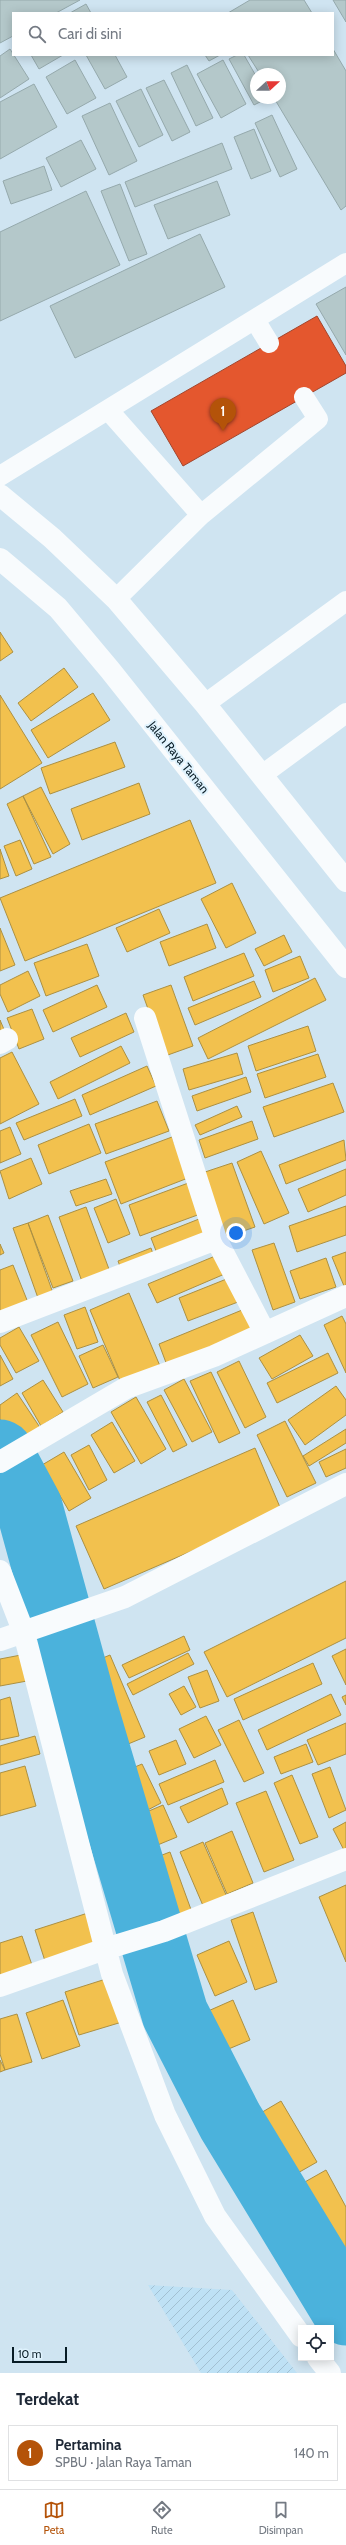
<!DOCTYPE html>
<html lang="id">
<head>
<meta charset="utf-8">
<style>
  body { margin:0; font-family:Cabin,sans-serif; background:#f6f6f7; color:#1f2937 }
  .controls { position:absolute; right:12px; bottom:12px; display:grid; overflow:hidden; border-radius:0px; box-shadow:0 2px 10px #0003 }
  .controls button { width:36px; height:36px; display:grid; place-items:center; padding:0; border:0; border-bottom:1px solid #e0e1e3; background:#fff; color:#1f2937; font:20px sans-serif }
  .compass { position:absolute; left:250px; top:68px; width:36px; height:36px; border-radius:50%; background:#fff; box-shadow:0 2px 10px #0003; rotate:69deg }
  .scale { position:absolute; left:12px; bottom:10px; width:55px; box-sizing:border-box; padding-left:4px; border:2px solid #081c26; border-top:0; font-size:11px; line-height:14px; white-space:nowrap; color:#081c26; -webkit-text-stroke:3px #dff2fd; paint-order:stroke }
  .you { position:absolute; left:236px; top:1233px; width:14px; height:14px; margin:-10px; border:3px solid #fff; border-radius:50%; background:#1a73e8; box-shadow:0 0 0 6px #1a73e833 }
  .badge { display:grid; place-items:center; width:26px; height:26px; border-radius:50%; background:#b45309; color:#fff; font-size:13px; font-weight:700 }
  .pin { position:absolute; translate:-50% -33px; filter:drop-shadow(0 1px 2px #0008) }
  .pin::after { content:''; position:absolute; top:21px; width:14px; height:12px; background:inherit; clip-path:polygon(0 0,100% 0,50% 100%) }
  .list { margin:0; padding:0; list-style:none }
  h2 { display:flex; justify-content:space-between; align-items:center; height:52px; margin:0; padding:0 16px; font-size:17px }
  h2 small { font-size:13px; font-weight:400; color:#747a83 }
  .list li { display:grid; grid-template-columns:26px 1fr auto; gap:12px; align-items:center; box-sizing:border-box; height:56px; margin:0 8px 8px; padding:0 8px; border:1px solid #e0e1e3; border-radius:0px }
  .list b { display:block; font-size:15px; white-space:nowrap }
  .list p { margin:0; font-size:13px; white-space:nowrap; color:#747a83 }
  .list em { font-size:13px; font-style:normal; color:#747a83 }
  .icon { flex:none; width:22px; height:22px; fill:none; stroke:currentColor; stroke-width:2; stroke-linecap:round; stroke-linejoin:round }
  .map { position:relative; flex:none; width:346px; height:2373px; overflow:hidden }
  .search { position:absolute; background:#fff; box-shadow:0 2px 10px #0003; left:12px; right:12px; top:12px; height:44px; display:flex; align-items:center; gap:10px; box-sizing:border-box; padding:0 14px; border-radius:0px; color:#747a83; font-size:15px }
  .sheet { height:116px; background:#fff }
  nav { display:flex; justify-content:space-around; align-items:center; box-sizing:border-box; height:56px; border-top:1px solid #e0e1e3; background:#fff; font-size:11px; color:#747a83 }
  nav a { display:grid; justify-items:center; gap:2px }
  nav .on { color:#b45309 }
  .map>svg:first-child { display:block }
  .industrial { fill:url(#industrial-furrows) }
  .homes { fill:#f2c14e; stroke:#ac9042 }
  .shops { fill:#e4572e; stroke:#a2452c }
  .lines { fill:none; stroke-linecap:round; stroke-linejoin:round }
  .river { stroke:#4bb2dc; stroke-width:67 }
  .building { fill:#b4c8ca; stroke:#95a9ac }
  .lane { stroke:#f8fbfd; stroke-width:20 }
  .street { stroke:#f8fbfd; stroke-width:22 }
  .highway { stroke:#f8fbfd; stroke-width:22 }
  .labels { text-anchor:middle; dominant-baseline:central; stroke-width:4; stroke-linejoin:round; paint-order:stroke }
  .street-label { font-size:12px; fill:#081c26; stroke:#dff2fd }
</style>
</head>
<body>
<div class="map">
<svg width="346" height="2373" viewBox="0 0 346 2373">
  <defs>
    <pattern id="industrial-furrows" width="10" height="10" patternUnits="userSpaceOnUse"><rect width="10" height="10" fill="#bee1f5"/><path d="M-1 1l2-2M0 10L10 0M9 11l2-2" fill="none" stroke="#a2c0d2"/></pattern>
  </defs>
  <rect width="100%" height="100%" fill="#cfe4f1"/>
  <path class="industrial" d="M148,2285l84,5 65,83h-96z"/>
  <path class="homes" d="M0,632l13,20 -13,9z
    M64,668l14,19 -47,34 -13,-18z
    M93,693l17,27 -62,38 -17,-28z
    M0,695l42,68 -42,26z
    M115,742l10,25 -75,27 -9,-26z
    M139,783l11,31 -68,26 -11,-31z
    M41,787l29,57 -17,10 -30,-58z
    M23,796l28,61 -17,7 -27,-60z
    M190,820l26,63 -191,78 -25,-63z
    M20,840l12,29 -16,7 -12,-30z
    M0,849l9,27 -9,3z
    M232,883l24,50 -30,15 -25,-49z
    M159,909l11,24 -43,19 -11,-24z
    M207,924l9,24 -47,18 -9,-24z
    M0,928l15,37 -15,6z
    M284,935l8,17 -28,14 -9,-17z
    M87,944l12,32 -53,20 -12,-33z
    M244,953l10,23 -61,25 -9,-24z
    M300,956l9,22 -36,14 -8,-22z
    M28,971l12,25 -32,16 -8,-18v-9z
    M315,978l11,22 -118,59 -10,-21z
    M254,981l7,16 -66,28 -7,-17z
    M97,985l10,22 -54,25 -10,-22z
    M171,985l22,61 -28,10 -22,-61z
    M32,1009l12,30 -25,10 -12,-31z
    M126,1013l8,19 -54,25 -9,-19z
    M0,1020l6,14 -6,2z
    M308,1026l8,25 -60,20 -8,-25z
    M121,1046l9,17 -72,36 -8,-17z
    M12,1052l27,52 -39,20v-66z
    M237,1053l6,21 -54,16 -6,-21z
    M318,1054l8,23 -61,21 -8,-24z
    M147,1066l9,20 -66,29 -8,-20z
    M246,1077l5,15 -54,19 -5,-15z
    M333,1083l11,29 -70,25 -11,-30z
    M75,1099l7,17 -58,24 -8,-17z
    M157,1101l12,30 -63,23 -11,-30z
    M237,1106l5,11 -42,18 -5,-10z
    M252,1121l6,18 -53,19 -6,-18z
    M89,1124l12,29 -52,21 -11,-29z
    M10,1127l11,27 -21,9v-32z
    M172,1137l16,41 -67,26 -16,-42z
    M344,1140l2,20 -60,24 -7,-19z
    M261,1151l28,62 -25,11 -27,-62z
    M31,1158l11,26 -33,15 -9,-28z
    M232,1163l23,64 -29,10 -24,-64z
    M346,1169v26l-38,17 -10,-23z
    M106,1179l6,15 -36,12 -6,-15z
    M191,1182l12,31 -63,23 -11,-31z
    M116,1199l14,35 -22,9 -14,-35z
    M346,1206v29l-49,17 -8,-26z
    M86,1207l27,73 -28,10 -26,-73z
    M48,1215l25,66 -20,7 -25,-65z
    M199,1219l7,18 -48,19 -7,-18z
    M28,1223l25,70 -15,5 -25,-70z
    M274,1243l21,59 -22,8 -21,-60z
    M0,1244l4,9 -4,2z
    M151,1248l4,12 -33,12 -4,-11z
    M346,1252v33l-2,1 -12,-29z
    M220,1254l7,19 -70,30 -9,-19z
    M326,1258l10,29 -36,12 -10,-28z
    M13,1265l16,40 -29,11v-46z
    M229,1278l9,24 -50,19 -9,-23z
    M129,1293l31,73 -39,17 -31,-73z
    M85,1307l13,35 -21,7 -13,-34z
    M247,1308l10,24 -89,36 -9,-24z
    M342,1316l4,8v49l-22,-48z
    M58,1322l30,62 -26,13 -31,-62z
    M19,1327l20,34 -23,12 -16,-28v-7z
    M300,1335l13,21 -41,23 -13,-21z
    M103,1345l15,32 -25,11 -14,-32z
    M328,1353l10,20 -61,30 -10,-20z
    M0,1355l13,24 -13,7z
    M239,1361l27,56 -21,11 -28,-56z
    M211,1372l29,61 -21,10 -29,-62z
    M184,1379l28,53 -20,10 -28,-52z
    M43,1380l20,32 -22,14 -19,-33z
    M336,1386l10,14v15l-41,30 -17,-25z
    M17,1393l26,39 -24,16 -19,-29v-14z
    M161,1395l26,50 -14,7 -26,-50z
    M136,1397l30,52 -25,15 -30,-52z
    M285,1421l31,62 -29,14 -30,-62z
    M112,1422l23,39 -21,12 -23,-38z
    M346,1429v14l-37,23 -6,-10z
    M89,1445l18,35 -18,10 -18,-35z
    M255,1448l27,64 -178,77 -28,-63z
    M346,1449v19l-20,9 -7,-15z
    M64,1452l27,46 -22,13 -27,-46z
    M346,1581v57l-119,59 -23,-45z
    M184,1636l6,14 -61,28 -7,-13z
    M346,1649v36l-14,-29z
    M188,1653l6,11 -61,31 -6,-11z
    M21,1655l6,26 -27,5v-27z
    M110,1655l35,82 -29,12 -35,-82z
    M313,1663l9,21 -79,36 -9,-21z
    M207,1670l12,31 -19,7 -12,-31z
    M184,1686l12,21 -15,8 -12,-21z
    M331,1694l10,21 -74,35 -9,-20z
    M346,1695v10l-4,-8z
    M10,1697l9,39 -19,4v-40z
    M206,1716l15,29 -27,13 -15,-29z
    M239,1720l25,53 -20,9 -26,-52z
    M346,1723v31l-28,11 -11,-25z
    M35,1736l5,18 -40,11v-19z
    M176,1740l10,24 -27,11 -10,-24z
    M306,1744l7,18 -32,12 -7,-17z
    M215,1760l9,22 -56,23 -9,-21z
    M142,1764l19,39 -19,10 -19,-41z
    M25,1766l11,40 -36,10v-43z
    M330,1767l16,43 -17,8 -17,-44z
    M292,1775l26,62 -18,7 -26,-61z
    M222,1788l6,16 -40,19 -8,-16z
    M266,1791l28,69 -30,12 -28,-69z
    M163,1805l14,32 -34,14 -13,-32z
    M346,1822v32l-13,-25z
    M232,1831l21,52 -26,11 -22,-51z
    M203,1842l24,55 -23,11 -24,-56z
    M170,1852l23,63 -20,8 -24,-63z
    M346,1885v77l-27,-65z
    M91,1912l10,31 -56,18 -10,-31z
    M253,1912l24,70 -22,8 -24,-70z
    M22,1936l11,32 -33,11v-36z
    M229,1941l18,41 -32,14 -18,-41z
    M109,1978l13,44 -43,13 -14,-43z
    M63,2000l17,46 -38,13 -16,-46z
    M233,2000l17,40 -43,18 -17,-39z
    M17,2014l15,48 -27,8 -5,-16v-35z
    M0,2060l5,10 -5,2z
    M281,2101l36,61 -21,12 -37,-60z
    M326,2170l20,37v59l-5,3 -45,-82z"/>
  <path class="shops" d="M317,316l29,50v7l-163,93 -32,-55z"/>
  <g class="lines">
    <path class="river" d="M0,1453l29,54 55,201 91,306 55,107 116,191"/>
  </g>
  <path class="building" d="M0,0h80l-24,13h-43v23l-13,7z
    M250,0h54l8,13h-84z
    M333,0h13v22z
    M86,4l5,9h-21z
    M10,49l19,30 -29,19v-42z
    M333,49l13,22v135l-5,4 -67,-112h6v-24h-20l-12,-19h85z
    M31,55h32l-24,14z
    M86,55h29l12,22 -22,12z
    M205,55h15l-11,6z
    M237,55h7l12,21v22h12l-14,7 -25,-46z
    M75,60l21,38 -29,16 -21,-37z
    M223,60l23,44 -25,14 -24,-44z
    M187,65l26,53 -17,8 -25,-53z
    M164,80l26,52 -18,9 -26,-53z
    M34,84l23,43 -57,32v-57z
    M141,89l22,46 -24,12 -23,-46z
    M110,103l27,58 -28,14 -27,-59z
    M272,115l25,54 -17,8 -25,-54z
    M254,129l17,42 -20,8 -17,-42z
    M81,140l15,29 -35,18 -15,-29z
    M222,143l10,26 -97,38 -10,-25z
    M44,166l8,24 -41,14 -8,-23z
    M217,181l13,34 -62,24 -14,-34z
    M120,184l27,70 -18,7 -28,-70z
    M86,191l34,74 -120,56v-89z
    M200,234l25,53 -150,71 -25,-52z
    M346,287v68l-30,-51z"/>
  <g class="lines">
    <path class="lane" d="M255,320l14,23
      M109,411l92,104
      M0,476l346,-213
      M116,599l85,-84 117,-96 -14,-22
      M205,704l141,-103
      M262,775l84,-62"/>
    <path class="street" d="M145,1018l71,221 49,94
      M0,1043l7,-4
      M0,1322l216,-83
      M0,1462l126,-74 88,-32 132,-60
      M0,1571l24,62 88,341 53,141 50,101 86,120
      M0,1640l125,-43 221,-113
      M0,1986l105,-37 59,-18 182,-72
      M318,2358l12,15"/>
    <path class="highway" d="M0,495l52,43 64,61 89,105 141,177
      M0,559l58,49 52,62 236,297"/>
  </g>
  <g class="labels">
    <g class="street-label">
      <text transform="translate(179 757) rotate(51)">Jalan Raya Taman</text>
    </g>
  </g>
</svg>
<div class="controls">
<button><svg class="icon" aria-label="locate" viewBox="0 0 24 24"><circle cx="12" cy="12" r="6"/><path d="M12 2v4M12 18v4M2 12h4M18 12h4"/></svg></button>
</div>
<svg class="compass" viewBox="-18 -18 36 36"><path d="M0-13l5 13h-10z" fill="#e53935"/><path d="M0 13l5-13h-10z" fill="#747a83"/></svg>
<div class="scale">10 m</div>
<div class="you"></div>
<div class="pin badge" style="left:223px;top:431px">1</div>
<div class="search"><svg class="icon" aria-label="search" viewBox="0 0 24 24"><circle cx="10" cy="10" r="6"/><path d="M15 15l6 6"/></svg>Cari di sini</div>
</div>
<section class="sheet">
<h2>Terdekat<small></small></h2>
<ul class="list">
<li><span class="badge">1</span><div><b>Pertamina</b><p>SPBU · Jalan Raya Taman</p></div><em>140 m</em></li>
</ul>
</section>
<nav>
<a class="on"><svg class="icon" aria-label="map" viewBox="0 0 24 24"><path d="M3 6l6-2 6 2 6-2v14l-6 2-6-2-6 2zM9 4v14M15 6v14"/></svg>Peta</a>
<a><svg class="icon" aria-label="directions" viewBox="0 0 24 24"><path d="M12 3l9 9-9 9-9-9zM9 14v-3h6M13 9l2 2-2 2"/></svg>Rute</a>
<a><svg class="icon" aria-label="saved" viewBox="0 0 24 24"><path d="M7 4h10v16l-5-4-5 4z"/></svg>Disimpan</a>
</nav>
</body>
</html>
